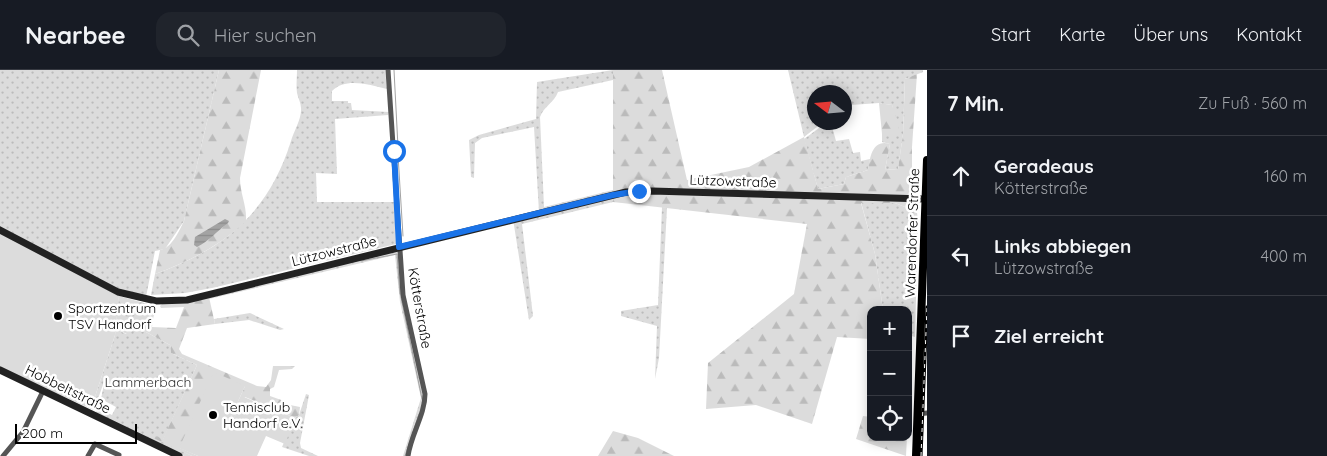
<!DOCTYPE html>
<html lang="de">
<head>
<meta charset="utf-8">
<style>
  body { margin:0; font-family:Quicksand,sans-serif; background:#20242c; color:#f1f3f6 }
  .controls { position:absolute; right:15px; bottom:15px; display:grid; overflow:hidden; border-radius:10px; box-shadow:0 2px 12px #0003 }
  .controls button { width:45px; height:45px; display:grid; place-items:center; padding:0; border:0; border-bottom:1px solid #363941; background:#171b24; color:#f1f3f6; font:25px sans-serif }
  .compass { position:absolute; left:807px; top:15px; width:45px; height:45px; border-radius:50%; background:#171b24; box-shadow:0 2px 12px #0003; rotate:286deg }
  .scale { position:absolute; left:15px; bottom:12px; width:122px; box-sizing:border-box; padding-left:5px; border:2px solid #000; border-top:0; font-size:14px; line-height:18px; white-space:nowrap; color:#000; -webkit-text-stroke:4px #fff; paint-order:stroke }
  .stop { position:absolute; width:15px; height:15px; margin:-11px; border:4px solid #1a73e8; border-radius:50%; background:#fff }
  .stop.end { background:#1a73e8; border-color:#fff; box-shadow:0 1px 5px #0008 }
  .list { margin:0; padding:0; list-style:none }
  h2 { display:flex; justify-content:space-between; align-items:center; height:65px; margin:0; padding:0 20px; font-size:21px }
  h2 small { font-size:16px; font-weight:400; color:#9ea1a6 }
  .list li { display:grid; grid-template-columns:32px 1fr auto; gap:15px; align-items:center; box-sizing:border-box; height:80px; padding:0 20px; border-top:1px solid #363941 }
  .list b { display:block; font-size:19px; white-space:nowrap }
  .list p { margin:0; font-size:16px; white-space:nowrap; color:#9ea1a6 }
  .list em { font-size:16px; font-style:normal; color:#9ea1a6 }
  .icon { flex:none; width:28px; height:28px; fill:none; stroke:currentColor; stroke-width:2; stroke-linecap:round; stroke-linejoin:round }
  .map { position:relative; flex:none; width:927px; height:386px; overflow:hidden }
  header { display:flex; align-items:center; gap:30px; box-sizing:border-box; height:70px; padding:0 25px; background:#171b24; border-bottom:1px solid #363941 }
  header strong { font-size:24px }
  nav { display:flex; gap:28px; margin-inline-start:auto; font-size:18px }
  .search { width:350px; height:45px; background:#20242c; display:flex; align-items:center; gap:12px; box-sizing:border-box; padding:0 18px; border-radius:15px; color:#9ea1a6; font-size:19px }
  main { display:flex }
  aside { flex:1; background:#171b24 }
  .map>svg:first-child { display:block }
  .grass { fill:url(#grass-dots) }
  .forest { fill:url(#forest-firs) }
  .pitch { fill:#dcdcdc }
  .water { fill:url(#water-rules) }
  .lines { fill:none; stroke-linecap:round; stroke-linejoin:round }
  .stream { stroke:#a3a3a3; stroke-width:1 }
  .street { stroke:#555; stroke-width:5 }
  .secondary { stroke:#222; stroke-width:7 }
  .primary { stroke:#000; stroke-width:8 }
  .rail-casing { stroke:#000; stroke-width:3 }
  .rail { stroke:#fff; stroke-width:1; stroke-dasharray:4; stroke-linecap:butt }
  .route { stroke:#1a73e8; stroke-width:6 }
  .poi-dot { fill:#000; stroke:#fff; stroke-width:2 }
  .labels { text-anchor:middle; dominant-baseline:central; stroke-width:5; stroke-linejoin:round; paint-order:stroke }
  .street-label { font-size:14px; fill:#000; stroke:#fff }
  .poi-label { font-size:14px; fill:#000; stroke:#fff; text-anchor:start }
  .park-label { font-size:14px; fill:#333; stroke:#fff }
</style>
</head>
<body>
<header>
<strong>Nearbee</strong>
<div class="search"><svg class="icon" aria-label="search" viewBox="0 0 24 24"><circle cx="10" cy="10" r="6"/><path d="M15 15l6 6"/></svg>Hier suchen</div>
<nav><a>Start</a><a>Karte</a><a>Über uns</a><a>Kontakt</a></nav>
</header>
<main>
<div class="map">
<svg width="927" height="386" viewBox="0 0 927 386">
  <defs>
    <pattern id="grass-dots" width="8" height="8" patternUnits="userSpaceOnUse" patternTransform="scale(1.25)"><rect width="8" height="8" fill="#dcdcdc"/><path d="M2 2h.1M6 6h.1" fill="none" stroke="#bbb" stroke-width="1.8" stroke-linecap="round"/></pattern>
    <pattern id="forest-firs" width="22" height="20" patternUnits="userSpaceOnUse" patternTransform="scale(1.25)"><rect width="22" height="20" fill="#dcdcdc"/><path d="M5 1l3.5 6h-7zM16 11l3.5 6h-7z" fill="#bbb"/></pattern>
    <pattern id="water-rules" width="6" height="5" patternUnits="userSpaceOnUse" patternTransform="scale(1.25)"><rect width="6" height="5" fill="#a3a3a3"/><path d="M0 2.5h6" fill="none" stroke="#8b8b8b"/></pattern>
  </defs>
  <rect width="100%" height="100%" fill="#fff"/>
  <path class="grass" d="M0,0h219l-35,151 -19,28 -10,2 -9,46 -27,-7 -119,-62z
    M297,0h88l2,19c-18,-4 -41,-12 -55,2v10h16v2h3l1,7 37,2 -1,3 -53,4 2,55 -21,-1 1,29h77l2,42 -184,44 -27,5 -34,2 4,-21c69,-25 113,-60 136,-133 3,-10 11,-23 10,-33 0,-5 -3,-10 -4,-15 -1,-7 0,-16 0,-23z
    M613,0v10l-55,12c-4,11 -14,14 -18,25l4,90 69,-17v12l-91,22 11,92 -4,4 -16,-101 26,-7 -5,-85 -52,11 -7,5 -1,35 -3,-1 -2,-37 10,-5 57,-16 1,-37z
    M788,0h135v2l-18,7 -2,55 -5,35 -13,1 5,-26 -8,-2v-8h16l-6,-29 -13,-2 -28,2 -2,-3 -4,3 -1,-13h-30v30l8,1 -18,14z
    M826,53h5l5,18 13,-2 4,14 7,-1 1,9 9,-2 -2,11 -22,7 -2,7 -26,5 -14,-50z
    M861,132l34,1 15,6 2,-6 4,1 2,17 -3,116 -7,-2v-25h-25l-8,-56z
    M662,137l5,1 -8,150 -4,21 2,-53 -36,-10v-5l37,-6z
    M397,181l3,3 3,41 22,111 -19,50h-3l18,-58 -21,-96 -5,-47 -186,44v-2z
    M250,243l34,16 -4,1 -31,-10 -34,4 -1,-5z
    M116,254l2,6 8,4 5,-4 15,2 24,13 1,8 26,12 -34,75 -14,-6 43,22h-8l-89,-42 3,-6 14,7 4,-8 -15,-8 4,-20 -11,31 -3,-1 24,-74z
    M306,324l3,1 -9,48 1,5 17,8h-9l-27,-9 13,-29 4,-3z"/>
  <path class="forest" d="M219,0h42l-21,108c0,16 7,27 6,43 -28,26 -56,40 -91,53l5,-24c12,-2 19,-19 24,-29z
    M613,0h49l25,110 62,-13 55,-30 14,52 26,-5 2,-7 22,-7c2,-14 5,-31 22,-26l-5,26 13,-1 5,-35 2,-55 12,-5 -5,73v56l-2,6 -15,-6h-34l14,51 8,56h-12v29l-34,-2 -25,87 -56,-19 -50,4 2,-46 86,-69 13,-70 -194,-22z
    M879,33l13,2 7,20 -1,9h-16z
    M119,226l36,10 -3,21 24,1 8,-21 -23,1 -1,-2 3,-3 46,-6 6,27 -28,4 -8,21 3,5 75,32 9,1 5,-7 2,-14h22l-3,3 -13,1 -5,17 -4,2v7l14,5 1,3 15,3 -1,8 -4,3 -50,-21 -12,23 -3,-1 15,-33 -65,62 18,8h-6l-43,-20 -1,-3 15,6 34,-74 -26,-12 -1,-8 -24,-13 -15,-2 -4,4 -9,-4 -2,-6z
    M863,346l8,1v20h36l-1,19 -50,-17z
    M613,361l25,7 36,18h-76z"/>
  <path class="pitch" d="M0,163l119,63 -4,39 -24,74 -91,-42z
    M214,302l31,14 -15,33 3,1 11,-23 51,21 -10,26 -19,-8 -9,20h-59l-19,-8z"/>
  <path class="water" d="M225,149l4,2 -1,2c-11,8 -20,19 -31,24l-3,-2 1,-8z"/>
  <g class="lines">
    <path class="stream" d="M394,0l4,77
      M398,85l5,81
      M361,191l36,-7 3,40
      M401,227l21,102
      M405,386l14,-42"/>
    <path class="street" d="M388,0l15,225 22,99c0,21 -14,40 -17,62
      M917,344l10,-1
      M3,386l20,-24 20,-41
      M88,386l7,-12 24,11"/>
    <path class="secondary" d="M0,160l118,62 38,9 31,-1 439,-108 26,-1 273,8
      M0,300l179,86"/>
    <path class="primary" d="M916,386l11,-296"/>
    <defs>
      <path id="rail" d="M921,386l6,-149"/>
    </defs>
    <use href="#rail" class="rail-casing"/>
    <use href="#rail" class="rail"/>
  </g>
  <g class="lines">
    <path class="route" d="M394,81l5,96 214,-52 26,-4"/>
  </g>
  <g class="poi-dot">
    <circle cx="58" cy="246" r="5"/>
    <circle cx="213" cy="345" r="5"/>
  </g>
  <g class="labels">
    <g class="street-label">
      <text transform="translate(733 111) rotate(2)">Lützowstraße</text>
      <text transform="translate(912 163) rotate(-88)">Warendorfer Straße</text>
      <text transform="translate(334 181) rotate(-14)">Lützowstraße</text>
      <text transform="translate(420 238) rotate(80)">Kötterstraße</text>
      <text transform="translate(68 319) rotate(26)">Hobbeltstraße</text>
    </g>
    <g class="poi-label">
      <text x="68" y="238">Sportzentrum<tspan x="68" dy="16">TSV Handorf</tspan></text>
      <text x="223" y="337">Tennisclub<tspan x="223" dy="16">Handorf e.V.</tspan></text>
    </g>
    <g class="park-label">
      <text x="148" y="312">Lammerbach</text>
    </g>
  </g>
</svg>
<div class="controls">
<button>+</button>
<button>−</button>
<button><svg class="icon" aria-label="locate" viewBox="0 0 24 24"><circle cx="12" cy="12" r="6"/><path d="M12 2v4M12 18v4M2 12h4M18 12h4"/></svg></button>
</div>
<svg class="compass" viewBox="-18 -18 36 36"><path d="M0-13l5 13h-10z" fill="#e53935"/><path d="M0 13l5-13h-10z" fill="#9ea1a6"/></svg>
<div class="scale">200 m</div>
<div class="stop" style="left:394px;top:81px"></div>
<div class="stop end" style="left:639px;top:121px"></div>
</div>
<aside>
<h2>7 Min.<small>Zu Fuß · 560 m</small></h2>
<ul class="list">
<li><svg class="icon" aria-label="ahead" viewBox="0 0 24 24"><path d="M12 20V5M6 11l6-6 6 6"/></svg><div><b>Geradeaus</b><p>Kötterstraße</p></div><em>160 m</em></li>
<li><svg class="icon" aria-label="left" viewBox="0 0 24 24"><path d="M17 20v-9H6M10 6l-5 5 5 5"/></svg><div><b>Links abbiegen</b><p>Lützowstraße</p></div><em>400 m</em></li>
<li><svg class="icon" aria-label="arrive" viewBox="0 0 24 24"><path d="M6 21V4h12l-3 4 3 4H6"/></svg><div><b>Ziel erreicht</b></div></li>
</ul>
</aside>
</main>
</body>
</html>
